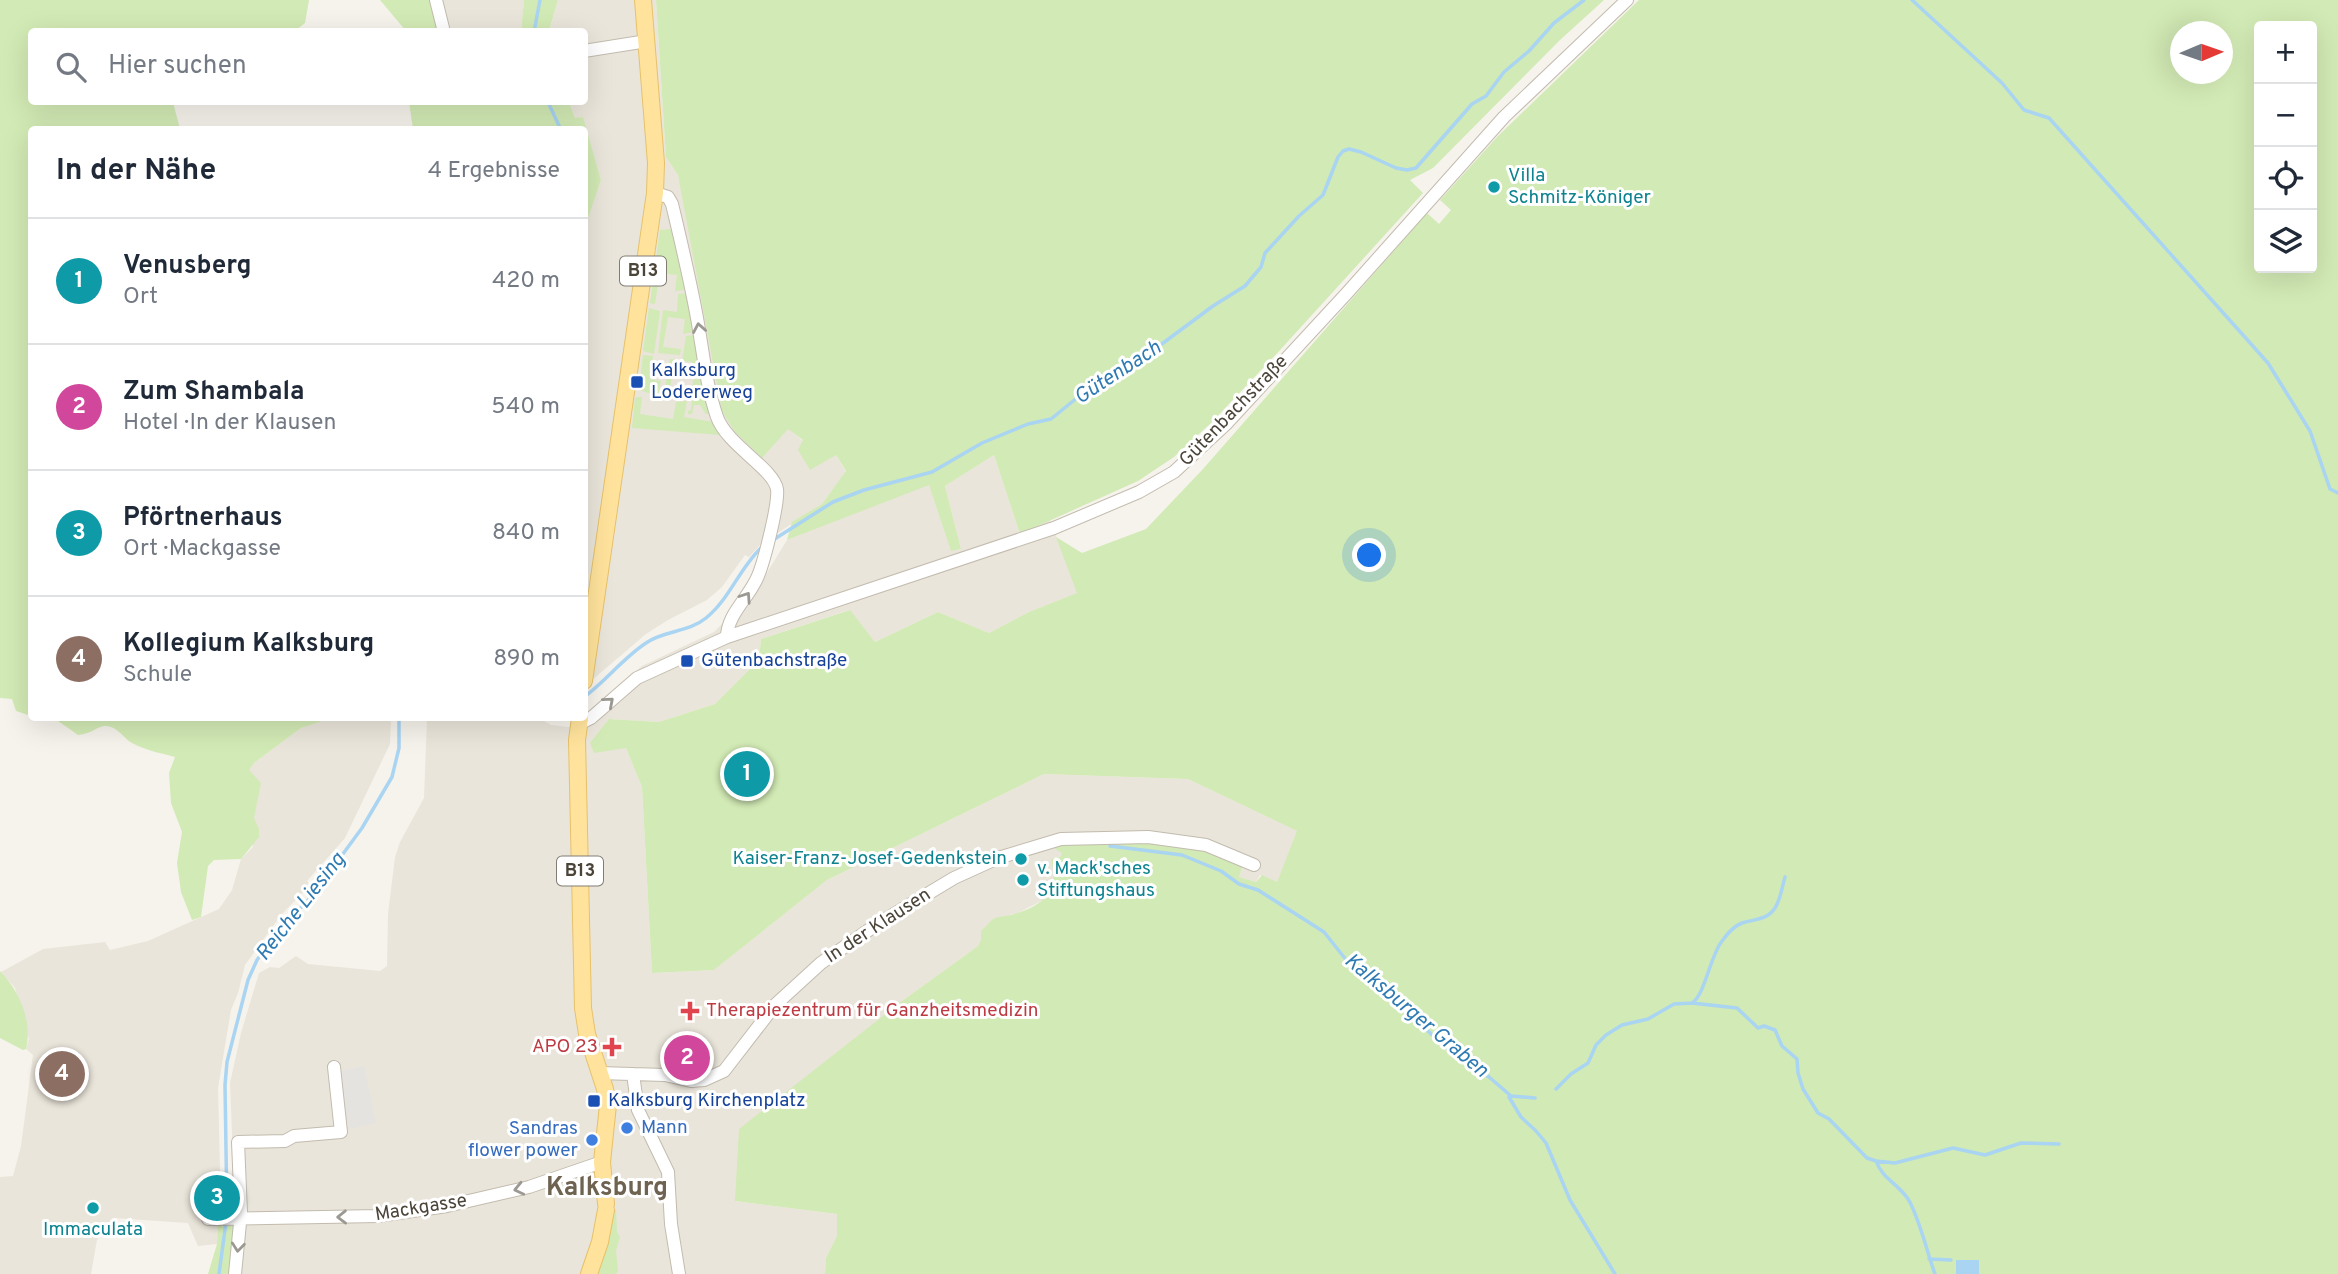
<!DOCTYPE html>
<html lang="de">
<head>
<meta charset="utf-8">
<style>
  body { margin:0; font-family:Overpass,sans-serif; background:#f2f2f3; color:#1f2937 }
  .controls { position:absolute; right:21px; top:21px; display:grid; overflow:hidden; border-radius:7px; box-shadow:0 7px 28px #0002 }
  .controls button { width:63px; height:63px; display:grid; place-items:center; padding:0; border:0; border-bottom:2px solid #e0e1e3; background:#fff; color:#1f2937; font:35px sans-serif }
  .compass { position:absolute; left:2170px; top:21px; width:63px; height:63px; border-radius:50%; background:#fff; box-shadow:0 7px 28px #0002; rotate:88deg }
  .you { position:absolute; left:1370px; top:556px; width:24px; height:24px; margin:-18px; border:5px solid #fff; border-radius:50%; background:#1a73e8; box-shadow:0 0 0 10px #1a73e833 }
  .badge { display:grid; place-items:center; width:46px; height:46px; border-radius:50%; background:#7c3aed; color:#fff; font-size:23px; font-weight:700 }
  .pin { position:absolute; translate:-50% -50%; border:4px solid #fff; box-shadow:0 2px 7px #0006 }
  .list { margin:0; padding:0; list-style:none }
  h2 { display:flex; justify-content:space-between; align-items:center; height:91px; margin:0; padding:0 28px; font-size:30px }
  h2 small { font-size:23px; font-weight:400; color:#747a83 }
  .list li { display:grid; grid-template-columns:46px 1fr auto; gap:21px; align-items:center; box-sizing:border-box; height:126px; padding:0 28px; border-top:2px solid #e0e1e3 }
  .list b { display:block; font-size:26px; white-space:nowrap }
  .list p { margin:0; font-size:23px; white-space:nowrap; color:#747a83 }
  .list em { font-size:23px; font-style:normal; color:#747a83 }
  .icon { flex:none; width:38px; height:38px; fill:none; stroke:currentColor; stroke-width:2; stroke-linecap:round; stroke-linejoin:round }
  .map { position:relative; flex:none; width:2338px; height:1274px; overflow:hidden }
  .search { position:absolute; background:#fff; box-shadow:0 7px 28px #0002; left:28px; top:28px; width:560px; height:77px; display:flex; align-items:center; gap:18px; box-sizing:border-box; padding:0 24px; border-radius:7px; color:#747a83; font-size:26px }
  .panel { position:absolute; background:#fff; box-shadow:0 7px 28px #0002; left:28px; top:126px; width:560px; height:595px; border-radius:7px }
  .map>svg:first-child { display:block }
  .residential { fill:#eae5da }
  .green { fill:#d2eab5; fill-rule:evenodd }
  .parking { fill:#e5e3e0 }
  .water { fill:#a9d4f2 }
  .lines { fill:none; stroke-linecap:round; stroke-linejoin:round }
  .stream { stroke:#a9d4f2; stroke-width:3.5 }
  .minor-casing { stroke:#c2bbae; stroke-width:14 }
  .major-casing { stroke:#e6c16a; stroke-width:18 }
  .minor { stroke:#fff; stroke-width:12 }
  .major { stroke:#ffe39c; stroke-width:16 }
  .oneway { stroke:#9c9892 }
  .culture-dot { fill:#0f9aa8; stroke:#fff; stroke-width:2.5 }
  .transit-dot { fill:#1a4fb4; stroke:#fff; stroke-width:2.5 }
  .health-dot { fill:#e0444e; stroke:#fff; stroke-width:2.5 }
  .shop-dot { fill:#3f7fe0; stroke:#fff; stroke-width:2.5 }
  .labels { text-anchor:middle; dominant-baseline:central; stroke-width:6; stroke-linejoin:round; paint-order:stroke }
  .shield { fill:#fff; stroke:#817c74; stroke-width:2 }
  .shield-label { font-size:18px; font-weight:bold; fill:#4b4439 }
  .culture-label { font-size:19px; fill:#0d838f; stroke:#fff; text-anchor:start }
  .transit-label { font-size:19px; fill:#164399; stroke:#fff; text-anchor:start }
  .street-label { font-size:19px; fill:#4b4439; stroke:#fff }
  .health-label { font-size:19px; fill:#be3a42; stroke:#fff; text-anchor:start }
  .shop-label { font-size:19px; fill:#366cbe; stroke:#fff; text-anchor:start }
  .water-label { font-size:21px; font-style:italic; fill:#2e7ab2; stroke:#fff }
  .district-label { font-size:26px; font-weight:bold; fill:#6e6250; stroke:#fff }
</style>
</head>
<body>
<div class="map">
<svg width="2338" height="1274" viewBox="0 0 2338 1274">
  <rect width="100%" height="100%" fill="#f6f3ec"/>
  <path class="residential" d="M431,0h93l-3,31h-84z
    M558,0h98l10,157 12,18 83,283 27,-30 15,13 33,14 10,17 -24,32 -61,40 -12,13 -4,-2 -23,32 -15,13 -39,20 -22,14 -61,52 -1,-459 17,-47 -19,-63 -7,2 -6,-17h15v-70h-35z
    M994,455l26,79 30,-14 28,73 -49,19 -40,21 -51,-21 -63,30 -26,-32 -88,29 -2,21 -44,44 -56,18 -50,-3 17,29 16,39 10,186 62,-3 113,-90 217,-106 144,5 110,52 -21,51 -17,-7 -4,7 -17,-5 4,-12 -181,-12 -2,4h-5l-3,32 -9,11 -25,13 -25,6 -15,27 -76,55 -167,200 102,13v23l-11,21 -1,16h-595l-11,-49 -2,19 -19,2 -10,-23 -75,-5 -16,22 -6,34h-91v-97l13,-1 8,-30 12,-91 -7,-6 3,-10 -14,-51 -14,-16 42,-23 62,-7 5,8 38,-9 71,-32 13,-19 9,-31 12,-12 -4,-20 -1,-57 6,-7 47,-35 19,-6 4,-4h67l-1,26 -45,94 -38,43 3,4 -29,30 -36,50 -7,28 -7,17 -13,78 3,123h14l-5,-128 11,-50 18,-60 11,-6 9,1 17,-12 12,8 72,7 7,-5 1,-52 7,-57 5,-15 24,-44 3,-80h112l12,7 18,2 73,-61 72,-34 43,-43 30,-49 142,-56 22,66 10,-1 -16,-63z"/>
  <path class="green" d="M0,0h309l-4,23 -10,8 -263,1v70h141l7,27 -148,1 -1,586 -15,-5 -4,-12 -12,-1z
    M380,0h51l6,31h-31z
    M524,0h34l-9,31h-28z
    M656,0h948l-44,40 -127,128 -23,12 13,13 -142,156 -70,74 -37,34 -36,24 -118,53 -26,-79 -49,31 16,63 -10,2 -22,-66 -142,55 5,-18 30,-18 24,-33 -10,-16 -26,15 -12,-20 5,-10 -15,-11 -26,29 -27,-26 -13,-21 -44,-236 -12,-18z
    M1639,0h699v1274h-1513l1,-16 11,-22v-22l-102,-13 4,-72 163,-128 76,-55 3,-6v-9c4,-3 8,-9 12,-12 5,-3 15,-3 21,-5 31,-9 45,-24 37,-55l9,-2 2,-4 -11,-7 59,-5 78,4 55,20 -4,12 17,5 6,-7 15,7 20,-51 -109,-52 -144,-5 -217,106 -113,90 -62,3 -10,-186 -16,-39 -32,5 -4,-10 19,-24 50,3 56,-18 44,-44 2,-21 89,-29 25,32 63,-30 51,21 40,-21 48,-19 -21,-56 26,16 64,-24 57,-60 224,-256 12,11 12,-14 -11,-10 58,-64zM2259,26h53v242h-53zM2180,32h42v42h-42z
    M409,102h160l6,16 8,-1 18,63 -16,47 -1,-97 -171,-1z
    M673,229l13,61 -11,1 2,-16 -17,-2 -5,31 -5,-1 10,-73z
    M687,293l7,39 -11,2 2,-15 -17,-2 -5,30 18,2 -1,6 -22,-2 5,-43 14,2 1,-18z
    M649,308l11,3 -6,43 -11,-3z
    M694,335l6,40 -10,1 2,-14 -10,-1 4,-25z
    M643,355l10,1 -3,23 11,2 -3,15 -19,-6z
    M670,359h4l-4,31 18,2 -1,6 -19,-1v-3l-4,-1z
    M701,377l8,37h-3l-6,-9h-6l-2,9h-4v-3l3,-1 2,-30z
    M638,397h4l-2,17 33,5 3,-17 11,-1 -3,16 30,5 6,13 -88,-7 3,-30z
    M38,718h286l-4,4 -19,6 -47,35 -5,7 12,13 -7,35 5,11v8l-18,22 -27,1 -6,6 -7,51 -9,3 -11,-28 -4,-29 5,-31 -11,-29 -2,-30 6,-16c-15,-4 -30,-7 -43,-14 -9,-5 -15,-18 -28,-17 -8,1 -12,8 -26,9l-20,-14z
    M0,971c19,19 33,51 26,78l-3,1 -23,-12z
    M616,1209l1,23 3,5 -4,14 2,20 -2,3h-20l15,-64z
    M218,1225l16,1 -4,48h-22l9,-30z"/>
  <path class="parking" d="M364,1066l12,57 -27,6 -10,-58z"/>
  <path class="water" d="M1956,1260h23v14h-23z"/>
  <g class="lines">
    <path class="stream" d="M1912,0l90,83 22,27 25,8 219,245 42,68 20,58 8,4
      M534,32l6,-32
      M548,102l13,28
      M773,540l60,-38 31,-12 68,-18 50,-29 46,-19 23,-5 32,-26 37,-18 93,-69 32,-20 16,-19 4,-14 34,-37 24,-21 15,-38 5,-6 6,-2 12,3 35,16 11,2 9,-2 56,-64 14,-8 18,-24 25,-21 25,-28 30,-23
      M584,697c22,-16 38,-38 62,-54 18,-13 42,-10 60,-25 24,-19 35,-53 57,-72
      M1110,846l72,9 39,16 18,13 19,6 66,42 27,34 26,18 65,60 47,33 22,19 24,2
      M1692,1003c13,-8 18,-47 30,-62 5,-7 12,-15 20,-18 13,-4 25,-3 33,-15 6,-10 7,-21 10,-31
      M1556,1089l15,-15 17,-11 8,-18 10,-10 16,-10 26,-6 26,-15 18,-1 45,5 21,20 6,-2 11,4 7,16 15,13 1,14 5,16 15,24 11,6 38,39 9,3 19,2 58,-15 32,7 36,-12 38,1
      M1509,1097l12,20 15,14 10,12 24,57 45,74
      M1876,1161c6,17 22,23 32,38 10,15 20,56 27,75
      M227,1214l-2,-129 2,-23 21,-82 9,-20 18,-25 37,-39 50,-68 30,-51 7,-29v-30
      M1929,1259l22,1
      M219,1274l7,-52"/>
    <defs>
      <path id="minor" d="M436,0l8,32
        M584,51l63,-10
        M655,193l13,4 4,7c9,38 18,75 25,114 6,33 9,67 20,99 10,28 56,51 60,72 2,14 -14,80 -22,93 -9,18 -28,34 -28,55
        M579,724l12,-6 46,-40 90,-41 327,-109 85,-36 35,-20 53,-49 120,-130 157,-176 123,-117
        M599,1073l66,2 26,6 13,-1 20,-9 51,-66 46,-42 55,-38 78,-47 44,-20 63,-19 87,-2 58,8 48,20
        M633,1074l5,36 30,62 3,52 8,50
        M208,1219l170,-3 69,-10 82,-19 73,-25
        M235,1274l6,-61 -3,-71 47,-1 9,-5 47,-4 -7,-65"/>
      <path id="major" d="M584,681l71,-488 1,-30 -13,-163
        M580,718l-3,22 6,268 4,26 18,55 3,16 -6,57 4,42
        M589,1274l11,-32 6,-32"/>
    </defs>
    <use href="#minor" class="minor-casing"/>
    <use href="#major" class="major-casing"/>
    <use href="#minor" class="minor"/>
    <use href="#major" class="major"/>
  </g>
  <defs><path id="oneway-chevron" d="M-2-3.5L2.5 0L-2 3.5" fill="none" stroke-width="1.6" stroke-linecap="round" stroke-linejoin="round" transform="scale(1.75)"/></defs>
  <g class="oneway">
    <use href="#oneway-chevron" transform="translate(699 328) rotate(-100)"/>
    <use href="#oneway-chevron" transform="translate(746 597) rotate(-56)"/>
    <use href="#oneway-chevron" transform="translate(609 702) rotate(-41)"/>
    <use href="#oneway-chevron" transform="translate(519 1189) rotate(167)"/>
    <use href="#oneway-chevron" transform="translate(342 1217) rotate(179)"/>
    <use href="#oneway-chevron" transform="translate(238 1247) rotate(96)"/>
  </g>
  <g class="culture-dot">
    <circle cx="1494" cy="187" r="7"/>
    <circle cx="1021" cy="859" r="7"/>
    <circle cx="1023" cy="880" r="7"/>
    <circle cx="93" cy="1208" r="7"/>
  </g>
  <g class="transit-dot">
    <rect x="630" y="375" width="14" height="14" rx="3.5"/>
    <rect x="680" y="654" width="14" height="14" rx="3.5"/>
    <rect x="587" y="1094" width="14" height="14" rx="3.5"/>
  </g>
  <g class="health-dot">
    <path d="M686.5 1000.5h7v7h7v7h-7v7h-7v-7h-7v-7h7z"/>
    <path d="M608.5 1036.5h7v7h7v7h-7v7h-7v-7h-7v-7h7z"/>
  </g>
  <g class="shop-dot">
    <circle cx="627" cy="1128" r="7"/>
    <circle cx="592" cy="1140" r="7"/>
  </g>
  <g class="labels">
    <g class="shield">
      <rect x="620" y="256.5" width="46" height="29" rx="5"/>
      <rect x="557" y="856.5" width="46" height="29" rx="5"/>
    </g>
    <g class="shield-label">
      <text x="643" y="271">B13</text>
      <text x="580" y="871">B13</text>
    </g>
    <g class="culture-label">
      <text x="1508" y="176">Villa<tspan x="1508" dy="22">Schmitz-Königer</tspan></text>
      <text x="1007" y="859" text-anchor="end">Kaiser-Franz-Josef-Gedenkstein</text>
      <text x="1037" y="869">v. Mack'sches<tspan x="1037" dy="22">Stiftungshaus</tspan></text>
      <text x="93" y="1230" text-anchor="middle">Immaculata</text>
    </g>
    <g class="transit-label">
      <text x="651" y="371">Kalksburg<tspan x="651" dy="22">Lodererweg</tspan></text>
      <text x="701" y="661">Gütenbachstraße</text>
      <text x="608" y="1101">Kalksburg Kirchenplatz</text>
    </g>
    <g class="street-label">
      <text transform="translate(1234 411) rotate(-46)">Gütenbachstraße</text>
      <text transform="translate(878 926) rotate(-33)">In der Klausen</text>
      <text transform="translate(421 1208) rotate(-9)">Mackgasse</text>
    </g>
    <g class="health-label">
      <text x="706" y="1011">Therapiezentrum für Ganzheitsmedizin</text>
      <text x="598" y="1047" text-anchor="end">APO 23</text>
    </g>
    <g class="shop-label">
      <text x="641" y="1128">Mann</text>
      <text x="578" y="1129" text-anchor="end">Sandras<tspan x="578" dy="22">flower power</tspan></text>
    </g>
    <g class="water-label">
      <text transform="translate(1118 373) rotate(-33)">Gütenbach</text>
      <text transform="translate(301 907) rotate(-52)">Reiche Liesing</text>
      <text transform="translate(1416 1016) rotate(40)">Kalksburger Graben</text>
    </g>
    <g class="district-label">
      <text x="607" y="1188">Kalksburg</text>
    </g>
  </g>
</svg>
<div class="controls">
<button>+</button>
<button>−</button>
<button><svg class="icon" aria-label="locate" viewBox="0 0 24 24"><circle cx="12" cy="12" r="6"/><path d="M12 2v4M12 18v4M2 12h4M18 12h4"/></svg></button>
<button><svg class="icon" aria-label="layers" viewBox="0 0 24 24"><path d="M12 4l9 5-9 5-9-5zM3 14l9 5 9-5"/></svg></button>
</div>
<svg class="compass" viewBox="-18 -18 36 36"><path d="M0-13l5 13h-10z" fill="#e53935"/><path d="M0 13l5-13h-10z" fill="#747a83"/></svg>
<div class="you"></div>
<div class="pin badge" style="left:747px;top:774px;background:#0f9aa8">1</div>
<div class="pin badge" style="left:687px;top:1058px;background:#d1479c">2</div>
<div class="pin badge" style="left:217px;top:1198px;background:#0f9aa8">3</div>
<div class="pin badge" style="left:62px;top:1074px;background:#8d6e63">4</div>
<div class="search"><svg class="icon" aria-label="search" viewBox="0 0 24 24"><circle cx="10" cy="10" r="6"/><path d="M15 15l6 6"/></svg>Hier suchen</div>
<section class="panel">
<h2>In der Nähe<small>4 Ergebnisse</small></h2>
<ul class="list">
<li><span class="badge" style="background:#0f9aa8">1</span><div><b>Venusberg</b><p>Ort</p></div><em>420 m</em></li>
<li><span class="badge" style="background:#d1479c">2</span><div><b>Zum Shambala</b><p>Hotel · In der Klausen</p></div><em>540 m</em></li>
<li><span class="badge" style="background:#0f9aa8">3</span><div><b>Pförtnerhaus</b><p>Ort · Mackgasse</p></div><em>840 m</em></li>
<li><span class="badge" style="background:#8d6e63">4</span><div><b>Kollegium Kalksburg</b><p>Schule</p></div><em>890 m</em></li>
</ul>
</section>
</div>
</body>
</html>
